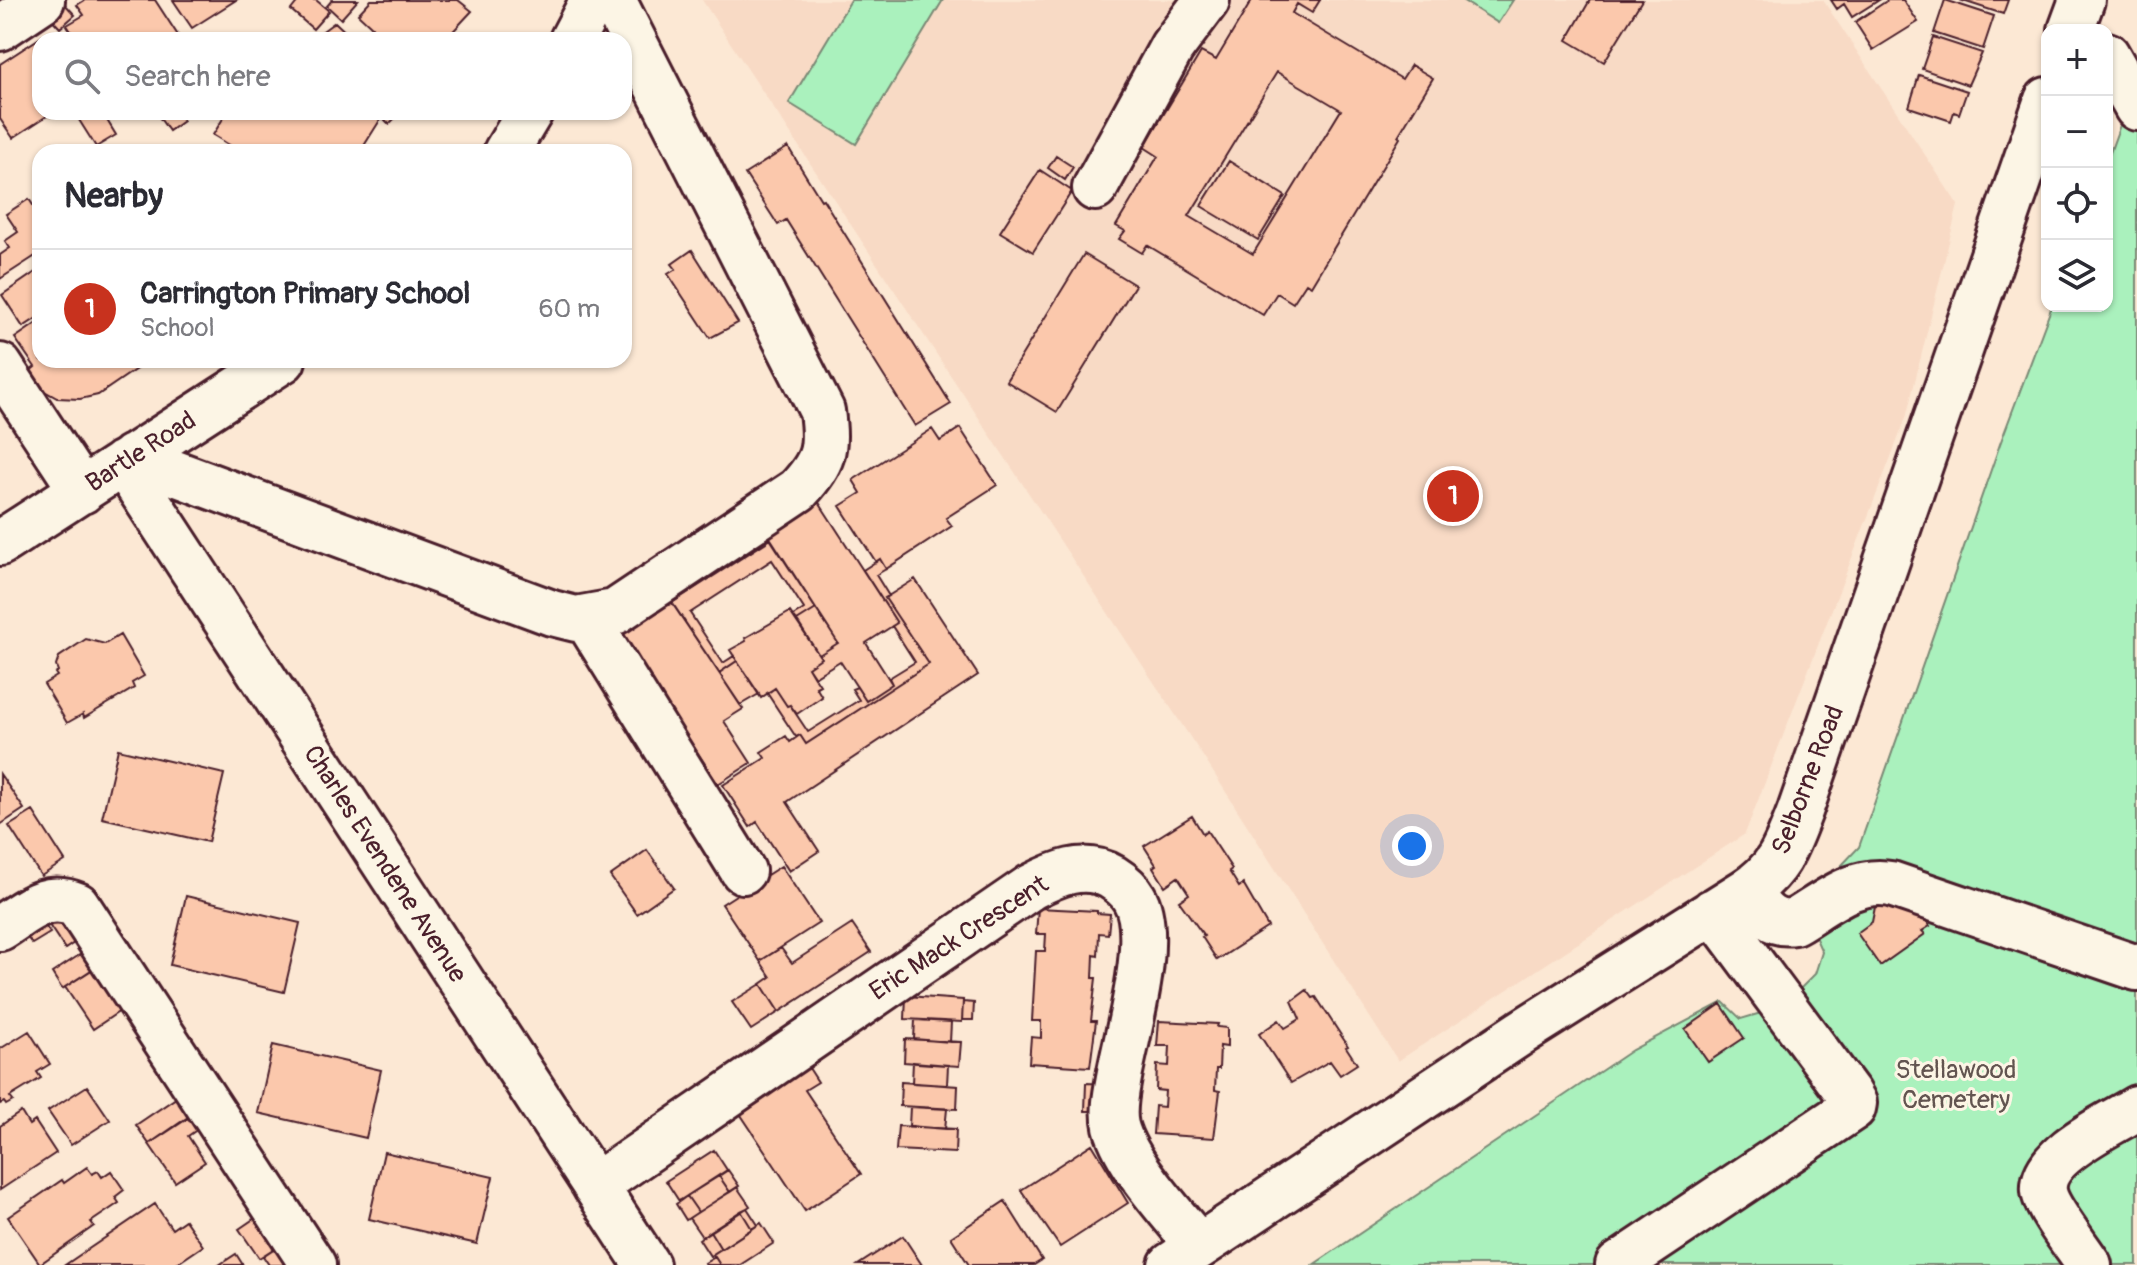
<!DOCTYPE html>
<html lang="en">
<head>
<meta charset="utf-8">
<style>
  body { margin:0; font-family:Pangolin,sans-serif; background:#f2f2f3; color:#2b2b33 }
  .controls { position:absolute; right:24px; top:24px; display:grid; overflow:hidden; border-radius:16px; box-shadow:0 2px 6px #0004 }
  .controls button { width:72px; height:72px; display:grid; place-items:center; padding:0; border:0; border-bottom:2px solid #e1e1e2; background:#fff; color:#2b2b33; font:40px sans-serif }
  .you { position:absolute; left:1412px; top:846px; width:28px; height:28px; margin:-20px; border:6px solid #fff; border-radius:50%; background:#1a73e8; box-shadow:0 0 0 12px #1a73e833 }
  .badge { display:grid; place-items:center; width:52px; height:52px; border-radius:50%; background:#c8321e; color:#fff; font-size:26px; font-weight:700 }
  .pin { position:absolute; translate:-50% -50%; border:4px solid #fff; box-shadow:0 2px 8px #0006 }
  .list { margin:0; padding:0; list-style:none }
  h2 { display:flex; justify-content:space-between; align-items:center; height:104px; margin:0; padding:0 32px; font-size:34px }
  h2 small { font-size:26px; font-weight:400; color:#7c7c81 }
  .list li { display:grid; grid-template-columns:52px 1fr auto; gap:24px; align-items:center; box-sizing:border-box; height:120px; padding:0 32px; border-top:2px solid #e1e1e2 }
  .list b { display:block; font-size:30px; white-space:nowrap }
  .list p { margin:0; font-size:26px; white-space:nowrap; color:#7c7c81 }
  .list em { font-size:26px; font-style:normal; color:#7c7c81 }
  .icon { flex:none; width:44px; height:44px; fill:none; stroke:currentColor; stroke-width:2; stroke-linecap:round; stroke-linejoin:round }
  .map { position:relative; flex:none; width:2137px; height:1265px; overflow:hidden }
  .search { position:absolute; background:#fff; box-shadow:0 2px 6px #0004; left:32px; top:32px; width:600px; height:88px; display:flex; align-items:center; gap:20px; box-sizing:border-box; padding:0 28px; border-radius:24px; color:#7c7c81; font-size:30px }
  .panel { position:absolute; background:#fff; box-shadow:0 2px 6px #0004; left:32px; top:144px; width:600px; height:224px; border-radius:24px }
  .map>svg:first-child { display:block }
  .built { fill:#f8dac5 }
  .green { fill:#aaf1bd; stroke:#7a8874; stroke-width:2 }
  .building { fill:#fbc8ac; stroke:#4a1f2b; stroke-width:2; fill-rule:evenodd }
  .lines { fill:none; stroke-linecap:round; stroke-linejoin:round }
  .minor-casing { stroke:#4a1f2b; stroke-width:50 }
  .minor { stroke:#fcf5e5; stroke-width:44 }
  .labels { text-anchor:middle; dominant-baseline:central; stroke-width:6; stroke-linejoin:round; paint-order:stroke }
  .street-label { font-size:26px; fill:#4a1f2b; stroke:#fcf5e5 }
  .park-label { font-size:26px; fill:#625450; stroke:#fcf5e5 }
</style>
</head>
<body>
<div class="map">
<svg width="2137" height="1265" viewBox="0 0 2137 1265">
  <rect width="100%" height="100%" fill="#fce8d4"/>
  <filter id="ink" filterUnits="userSpaceOnUse"><feTurbulence type="fractalNoise" baseFrequency=".0125" numOctaves="2"/><feDisplacementMap in="SourceGraphic" scale="16" xChannelSelector="R" yChannelSelector="G"/><feConvolveMatrix kernelMatrix="1 2 1 2 8 2 1 2 1" color-interpolation-filters="sRGB"/></filter>
  <g filter="url(#ink)">
    <path class="built" d="M702,0h1121l135,205 -52,213 -161,416 -347,227 -192,-300z"/>
    <path class="green" d="M851,0h92l-87,144 -67,-41z
      M1462,0h51l-15,23z
      M2137,78v1187h-824l319,-215 91,-48 18,17 20,-6 41,-26 13,-13 7,-22 -9,-20 11,-48 35,-37 141,-403 52,-138h55v-145z"/>
    <path class="building" d="M85,0h70l24,37 -5,3h-98l-9,-15 17,-10 -7,-10z
      M173,0h63l-44,28z
      M299,0h17l13,11 -16,18 -22,-19z
      M332,0h26l-17,19 -14,-13z
      M371,0h87l14,11 -27,29h-82l-1,-1 10,-12 -14,-13z
      M1252,0h68l-8,13 -15,-9 -5,9 110,66 9,-14 22,13 -35,58 2,2 -89,148 -5,-3 -13,20 -16,-10 -14,22 -116,-70 -5,8 -23,-14 6,-8 -9,-5 42,-70 -14,-9 57,-95 15,8zM1277,72l64,38 -88,144 -64,-38z
      M1590,0h52l-38,62 -37,-22z
      M1831,0h48l-27,17 -8,-13 -7,5z
      M1888,0h15l15,22 -45,28 -18,-28z
      M1945,0l49,16 -11,33 -49,-16z
      M1960,0h48l-5,14z
      M64,3l11,12 -15,13 -11,-12z
      M335,22l19,18h-27l-7,-7z
      M49,32l5,8h-14v72h13l-40,26 -13,-19v-55z
      M1933,37l49,16 -14,32 -46,-16z
      M1919,75l48,16 -8,23 -5,-2 -3,9 -42,-14z
      M74,112h28l14,23 -20,12z
      M165,112h12l6,9 -14,10 -10,-14z
      M227,112h174l-12,12 -7,-7 -22,35h-119l-28,-17z
      M788,147l33,53 2,-1 128,205 -36,22 -129,-206 -8,5 -33,-51z
      M1056,156l17,11 -8,13 -17,-12z
      M1229,161l56,35 -27,44 -57,-34z
      M1040,170l32,21 -39,61 -33,-20z
      M29,199l11,17v37l-40,26v-24l10,-7 -5,-7 13,-9 -12,-18z
      M692,250l46,73 -28,15 -42,-64 8,-5 -4,-5z
      M1084,254l51,31 -78,127 -51,-31z
      M40,269v47l-17,11 -21,-32z
      M40,321v39h103l2,3 -47,32 -18,4 -23,-1 -16,-9 -12,-17 6,-5 -20,-29z
      M960,428l37,57 -51,33 6,8 -66,43 -6,-10 -4,3 -36,-56 21,-13 -8,-13 79,-51 8,12z
      M818,501l79,122 -31,20 26,41 -26,17 -26,-40 -26,16 -6,-10 13,-9 -2,-3 19,-12 -71,-109z
      M771,539l45,70 -19,12 -4,-5 11,-7 -32,-49 -82,53 33,50 11,-7 3,5 -18,12 -47,-70z
      M880,559l6,10 -10,6 13,21 -4,2 44,66 -123,80 -6,-9 -4,2 -29,-44 8,-5 12,18 3,-1 18,27 51,-32 -7,-11 5,-2 9,14 26,-17 -3,-6 26,-16 -23,-36 5,-3 -34,-53z
      M915,579l63,96 -191,127 32,49 -30,20 -32,-49 -7,5 -27,-42 42,-27 -4,-6 25,-16 4,6 10,-7 6,9 123,-80 -44,-66z
      M669,598l74,111 -19,12 27,42 -33,21 -100,-153z
      M816,609l22,34 -19,12 -22,-34z
      M790,612l31,46 -13,9 12,18 -4,2 6,10 -25,17 -7,-9 -3,1 -12,-18 -14,10 -31,-48 16,-9 -1,-3z
      M120,635l24,41 -12,7 2,5 -50,30 -1,-4 -16,9 -23,-39 13,-8 -2,-3 3,-2 -2,-5 3,-9 27,-18 19,5z
      M737,661l22,33 -19,11 -21,-32z
      M118,749l106,25 -16,68 -106,-24z
      M0,774l24,35 -24,16z
      M33,811l32,50 -24,15 -32,-50z
      M1192,816l11,18 4,-3 25,38 -3,2 10,16 4,-3 25,43 -51,33 -15,-23 2,-1 -25,-35 10,-7 -11,-17 -13,9 -12,-19 3,-2 -12,-19z
      M647,850l27,38 -37,26 -27,-38z
      M781,866l38,57 -59,38 -38,-57z
      M186,896l114,27 -16,69 -114,-27z
      M1888,899l29,8 13,19 -8,5 3,3 -45,32 -23,-33 15,-11 3,-15z
      M64,906l20,30 -19,13 -20,-30z
      M1038,908l59,3v2l13,1 -2,20 -9,-1 -1,23 -4,-1 -1,23h3l-5,43h5l-6,46 -61,-4 2,-26 10,1v-17h-9l4,-70h9l1,-17h-10z
      M39,916l11,17 -18,11 -12,-17z
      M852,924l19,28 -92,60 -18,-28 10,-7 -11,-16 21,-13 11,15z
      M93,946l11,16 -42,27 -10,-16z
      M96,967l27,42 -30,20 -28,-42z
      M761,984l18,28 -28,18 -19,-28z
      M1307,990l6,8 3,-1 32,49 -2,1 11,17 -17,11 -10,-14 -39,22 -32,-49 20,-14 6,8 15,-9 -8,-18z
      M906,996l57,4 -1,22 -57,-3z
      M963,1002l11,1 -1,17h-11z
      M1721,1004l23,34 -36,24 -23,-33z
      M915,1020l36,2 -1,20 -36,-3z
      M1159,1021l59,3 -1,3 10,1v19l-7,-1 -1,23h-3l-1,21 5,1 -6,47 -61,-4 2,-28 9,1 1,-16 -9,-1 1,-25 12,1 1,-20h-13z
      M29,1031l21,33 -13,8 4,6 -31,19 3,4 -7,4 -2,-3 -4,2v-55z
      M905,1039l56,3 -2,24 -55,-4z
      M273,1045l108,25 -15,68 -108,-25z
      M786,1061l10,15 13,-8 9,14 -13,8 56,84 -56,37 -66,-99z
      M913,1062l35,3 -1,20 -35,-2z
      M901,1082l57,4 -1,23 -57,-3z
      M1086,1083l23,1 -1,27h-23z
      M87,1086l23,34 -39,25 -23,-34z
      M176,1098l12,19 -39,27 -13,-19z
      M910,1107l37,2 -2,20 -36,-3z
      M21,1112l8,13 6,-4 21,32 -56,37v-64z
      M190,1117l8,12 -10,7 17,26 -30,20 -26,-38z
      M898,1126l58,3 -1,24 -59,-3z
      M1092,1144l36,59 -68,44 -39,-57z
      M714,1150l13,20 -48,31 -13,-20z
      M384,1152l109,25 -16,67 -108,-25z
      M87,1167l5,7 6,-3 4,6 9,-6 13,19 -9,7 4,6 -28,19 3,4 -54,38 -32,-47 54,-37 2,3z
      M728,1170l11,16 -9,6 -11,-16z
      M719,1176l11,16 -32,20 -11,-16z
      M737,1187l13,19 -48,31 -13,-19z
      M687,1196l11,16 -12,8 -10,-16z
      M1005,1201l37,59 -8,5h-65l-18,-28z
      M155,1204l17,25 13,-9 18,26 -28,19h-110z
      M747,1208l11,17 -6,4 -11,-18z
      M741,1211l11,18 -31,20 -11,-18z
      M264,1212l20,30 -25,16 -20,-29z
      M761,1223l13,20 -34,22h-20l-7,-11z
      M710,1231l11,18 -11,7 -11,-17z
      M903,1236l19,29h-64z
      M281,1244l14,21h-26l-6,-9z
      M236,1254l7,11h-24z
      M715,1257l5,8h-14l-1,-2z"/>
    <g class="lines">
      <defs>
        <path id="minor" d="M0,28l42,-28
          M2071,30l11,-30
          M572,40l21,-40
          M2107,55l30,53
          M506,152l24,-40
          M1095,188l77,-141 35,-47
          M0,366l82,125
          M132,457l420,156 24,6 39,-7 183,-122c26,-28 29,-41 24,-79l-209,-411
          M123,463l524,802
          M0,543l283,-183
          M586,618l157,253
          M1746,891c14,18 24,35 48,31 31,-18 60,-45 97,-38l246,84
          M0,928c26,-16 45,-37 77,-23l236,360
          M595,1186l436,-299c25,-13 53,-26 81,-10 8,5 17,12 22,21 22,36 -6,132 -14,174 -3,17 -8,37 -4,54 10,38 58,90 83,120
          M1171,1265l351,-233 224,-141c33,-21 40,-44 54,-80l247,-711
          M1618,1265l235,-157 1,-5 -5,-9 -136,-183
          M2089,1265c-10,-16 -43,-57 -45,-74 -4,-36 67,-67 93,-83"/>
      </defs>
      <use href="#minor" class="minor-casing"/>
      <use href="#minor" class="minor"/>
    </g>
  </g>
  <g class="labels">
    <g class="street-label">
      <text transform="translate(141 452) rotate(-33)">Bartle Road</text>
      <text transform="translate(1808 780) rotate(-69)">Selborne Road</text>
      <text transform="translate(385 864) rotate(57)">Charles Evendene Avenue</text>
      <text transform="translate(959 938) rotate(-33)">Eric Mack Crescent</text>
    </g>
    <g class="park-label">
      <text x="1956" y="1070">Stellawood<tspan x="1956" dy="30">Cemetery</tspan></text>
    </g>
  </g>
</svg>
<div class="controls">
<button>+</button>
<button>−</button>
<button><svg class="icon" aria-label="locate" viewBox="0 0 24 24"><circle cx="12" cy="12" r="6"/><path d="M12 2v4M12 18v4M2 12h4M18 12h4"/></svg></button>
<button><svg class="icon" aria-label="layers" viewBox="0 0 24 24"><path d="M12 4l9 5-9 5-9-5zM3 14l9 5 9-5"/></svg></button>
</div>
<div class="you"></div>
<div class="pin badge" style="left:1453px;top:496px">1</div>
<div class="search"><svg class="icon" aria-label="search" viewBox="0 0 24 24"><circle cx="10" cy="10" r="6"/><path d="M15 15l6 6"/></svg>Search here</div>
<section class="panel">
<h2>Nearby<small></small></h2>
<ul class="list">
<li><span class="badge">1</span><div><b>Carrington Primary School</b><p>School</p></div><em>60 m</em></li>
</ul>
</section>
</div>
</body>
</html>
